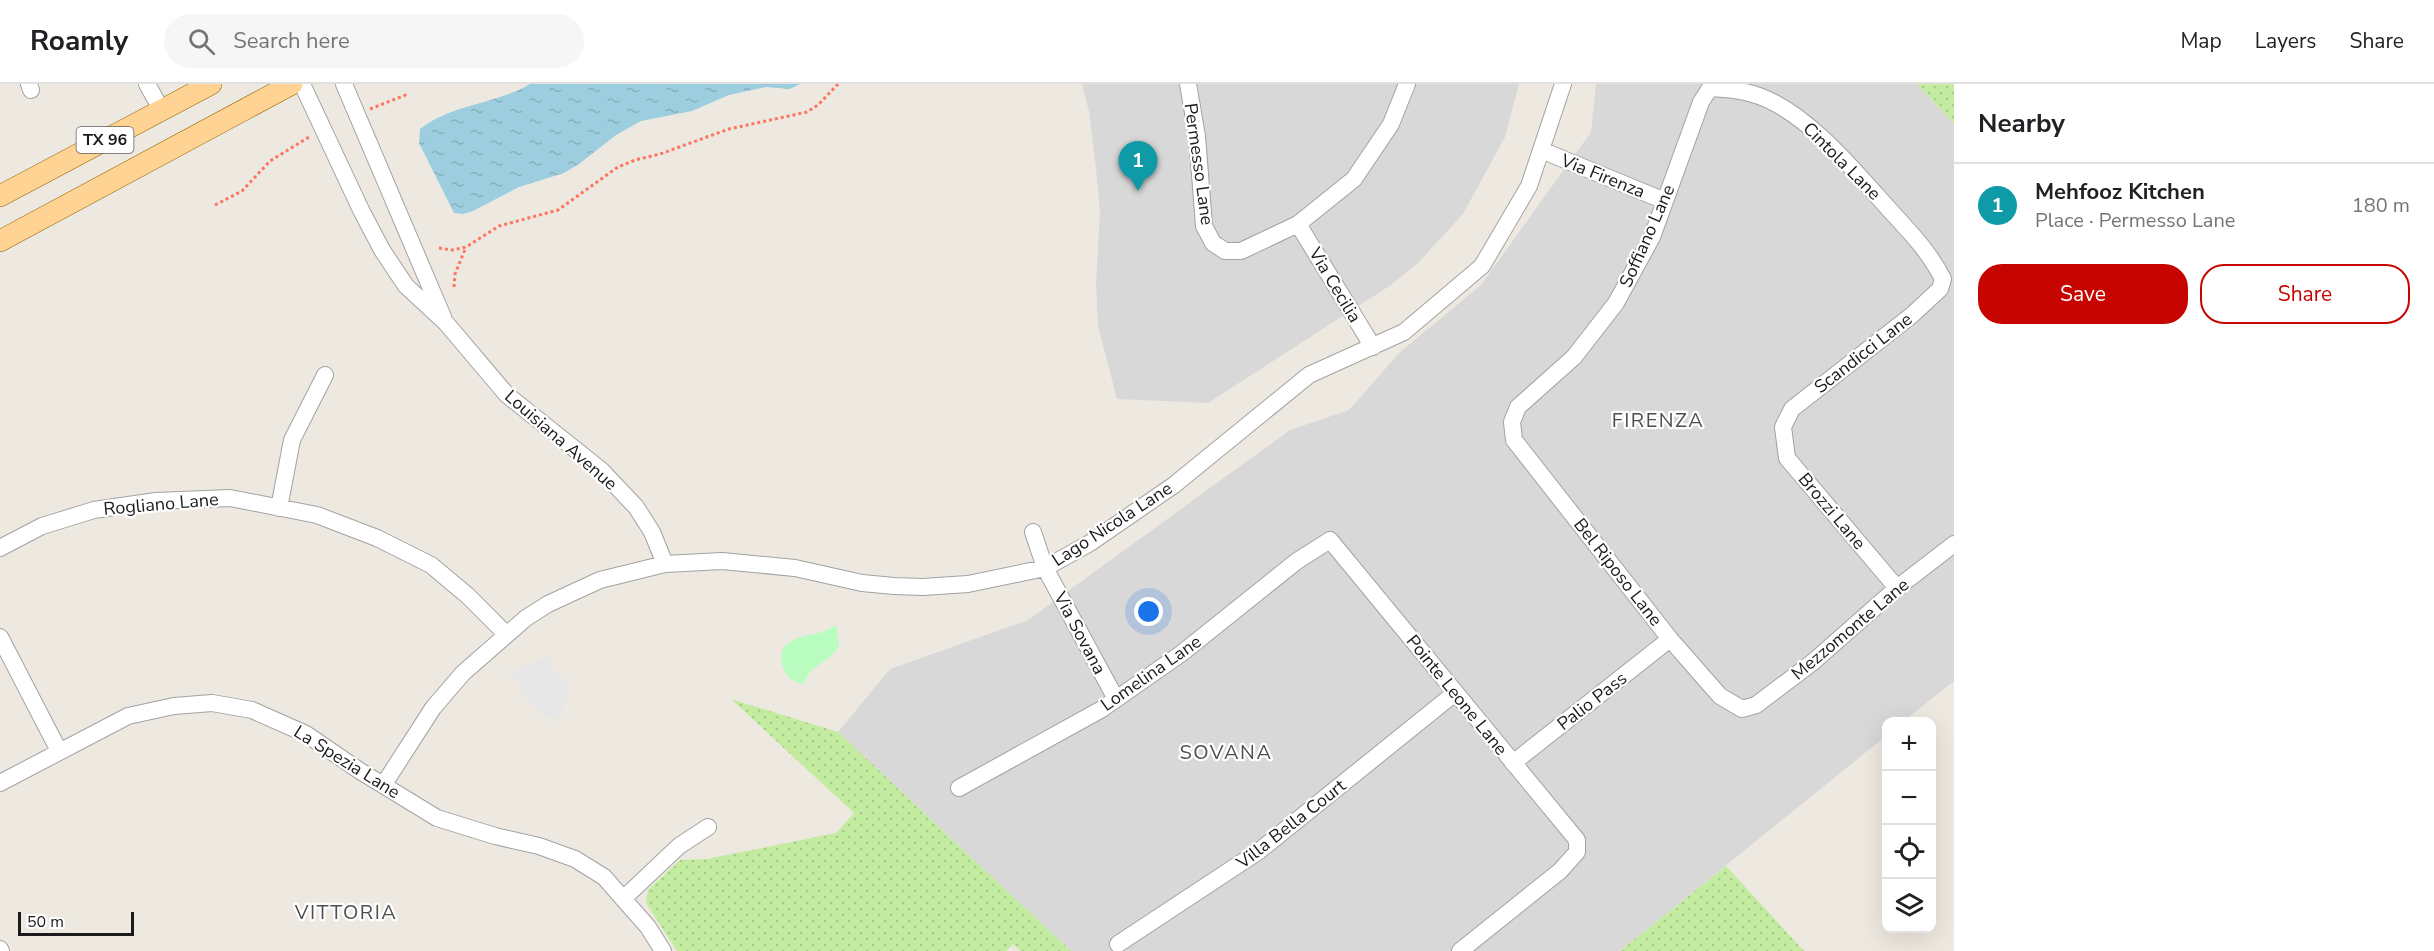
<!DOCTYPE html>
<html lang="en">
<head>
<meta charset="utf-8">
<style>
  body { margin:0; font-family:"Nunito Sans",sans-serif; background:#f6f6f6; color:#202124 }
  .controls { position:absolute; right:18px; bottom:18px; display:grid; overflow:hidden; border-radius:12px; box-shadow:0 6px 24px #0002 }
  .controls button { width:54px; height:54px; display:grid; place-items:center; padding:0; border:0; border-bottom:2px solid #e0e0e0; background:#fff; color:#202124; font:30px sans-serif }
  .scale { position:absolute; left:18px; bottom:15px; width:116px; box-sizing:border-box; padding-left:6px; border:3px solid #1b1b1b; border-top:0; font-size:16px; line-height:21px; white-space:nowrap; color:#1b1b1b; -webkit-text-stroke:4px #fff; paint-order:stroke }
  .you { position:absolute; left:1149px; top:528px; width:21px; height:21px; margin:-15px; border:4px solid #fff; border-radius:50%; background:#1a73e8; box-shadow:0 0 0 9px #1a73e833 }
  .badge { display:grid; place-items:center; width:39px; height:39px; border-radius:50%; background:#c60500; color:#fff; font-size:20px; font-weight:700 }
  .pin { position:absolute; translate:-50% -50px; filter:drop-shadow(0 2px 3px #0008) }
  .pin::after { content:''; position:absolute; top:32px; width:21px; height:18px; background:inherit; clip-path:polygon(0 0,100% 0,50% 100%) }
  .list { margin:0; padding:0; list-style:none }
  h2 { display:flex; justify-content:space-between; align-items:center; height:78px; margin:0; padding:0 24px; font-size:26px }
  h2 small { font-size:20px; font-weight:400; color:#757577 }
  .list li { display:grid; grid-template-columns:39px 1fr auto; gap:18px; align-items:center; box-sizing:border-box; height:84px; padding:0 24px; border-top:2px solid #e0e0e0 }
  .list b { display:block; font-size:22px; white-space:nowrap }
  .list p { margin:0; font-size:20px; white-space:nowrap; color:#757577 }
  .list em { font-size:20px; font-style:normal; color:#757577 }
  .actions { display:flex; gap:12px; padding:18px 24px }
  .actions a { flex:1; padding:14px 0; border:2px solid #c60500; border-radius:24px; text-align:center; font-size:21px; color:#c60500 }
  .actions .main { background:#c60500; color:#fff }
  .icon { flex:none; width:33px; height:33px; fill:none; stroke:currentColor; stroke-width:2; stroke-linecap:round; stroke-linejoin:round }
  .map { position:relative; flex:none; width:1954px; height:867px; overflow:hidden }
  header { display:flex; align-items:center; gap:36px; box-sizing:border-box; height:84px; padding:0 30px; background:#fff; border-bottom:2px solid #e0e0e0 }
  header strong { font-size:28px }
  nav { display:flex; gap:33px; margin-inline-start:auto; font-size:21px }
  .search { width:420px; height:54px; background:#f6f6f6; display:flex; align-items:center; gap:15px; box-sizing:border-box; padding:0 21px; border-radius:33px; color:#757577; font-size:22px }
  main { display:flex }
  aside { flex:1; background:#fff }
  .map>svg:first-child { display:block }
  .residential { fill:#d9d8d8 }
  .grass { fill:url(#grass-dots) }
  .park { fill:#b8fdbf }
  .parking { fill:#e7e7e7 }
  .water { fill:url(#water-ripples) }
  .lines { fill:none; stroke-linecap:round; stroke-linejoin:round }
  .minor-casing { stroke:#a2a2a2; stroke-width:18 }
  .major-casing { stroke:#926500; stroke-width:22 }
  .path { stroke:#ff745f; stroke-width:3; stroke-dasharray:3 3; stroke-linecap:butt }
  .minor { stroke:#fff; stroke-width:16 }
  .major { stroke:#ffd393; stroke-width:21 }
  .labels { text-anchor:middle; dominant-baseline:central; stroke-width:4.5; stroke-linejoin:round; paint-order:stroke }
  .shield { fill:#fff; stroke:#5f5f5f; stroke-width:1.5 }
  .shield-label { font-size:16px; font-weight:bold; fill:#1b1b1b }
  .street-label { font-size:18px; fill:#1b1b1b; stroke:#fff }
  .neighbourhood-label { font-size:20px; letter-spacing:1.5px; fill:#4e4e4e; stroke:#fff }
</style>
</head>
<body>
<header>
<strong>Roamly</strong>
<div class="search"><svg class="icon" aria-label="search" viewBox="0 0 24 24"><circle cx="10" cy="10" r="6"/><path d="M15 15l6 6"/></svg>Search here</div>
<nav><a>Map</a><a>Layers</a><a>Share</a></nav>
</header>
<main>
<div class="map">
<svg width="1954" height="867" viewBox="0 0 1954 867">
  <defs>
    <pattern id="grass-dots" width="8" height="8" patternUnits="userSpaceOnUse" patternTransform="scale(1.5)"><rect width="8" height="8" fill="#c4eca1"/><path d="M2 2h.1M6 6h.1" fill="none" stroke="#a8ca8a" stroke-width="1.8" stroke-linecap="round"/></pattern>
    <pattern id="water-ripples" width="26" height="14" patternUnits="userSpaceOnUse" patternTransform="scale(1.5)"><rect width="26" height="14" fill="#9dcedf"/><path d="M2 4q2-2 4 0t4 0M15 11q2-2 4 0t4 0" fill="none" stroke="#87b0bf"/></pattern>
  </defs>
  <rect width="100%" height="100%" fill="#eee9e0"/>
  <path class="residential" d="M1082,0h437l-14,53 -42,77 -44,48 -28,23 -183,118 -91,-4 -19,-73 -2,-43 4,-71 -3,-34 -8,-66z
    M1596,0h321l37,40v557l-50,40 -18,1v14l-266,215h-549l-233,-219 52,-63 138,-49 262,-190 59,-20 50,-57 82,-68 110,-153z"/>
  <path class="grass" d="M1917,0h37v40z
    M731,615l107,33 233,219h-51l-7,-7 -7,7h-329l-31,-48 2,-13 32,-30 27,-1 129,-26 18,-20z
    M1726,782l78,85h-184z"/>
  <path class="park" d="M836,541l3,20c-9,20 -29,17 -35,39 -10,-2 -18,-6 -21,-17 -8,-28 17,-29 35,-34 6,-1 12,-5 18,-8z"/>
  <path class="parking" d="M548,572l9,18 15,11 -15,37 -28,-19 -19,-31z"/>
  <path class="water" d="M530,0h270l-10,5 -24,-2 -37,8 -37,16 -51,10 -25,14 -37,29 -15,9 -45,14 -46,24 -10,3 -9,-1 -35,-70 1,-14c34,-26 74,-24 110,-45z"/>
  <g class="lines">
    <defs>
      <path id="minor" d="M29,0l2,6
        M147,0l14,25
        M302,0l59,126 21,40 24,36 40,37 61,72 94,75 35,37 16,25 13,32
        M344,0l99,233
        M1188,0l9,52 7,90 9,17 12,8h16l57,-27 56,-45 37,-55 16,-40
        M1541,66l124,51
        M1298,140l75,123
        M279,424l13,-68 33,-65
        M1033,448l12,36 71,131
        M0,464l42,-22 52,-16 62,-9 74,-3 87,17 60,23 54,27 37,31 38,38
        M1897,504l-110,-130 -4,-31 9,-18 120,-94 28,-26 3,-10c-14,-28 -35,-49 -56,-72 -33,-37 -80,-94 -128,-111 -16,-6 -32,-7 -49,-8l-9,14 -49,135 -36,66 -42,54 -56,50 -6,15 2,18 156,199 50,57 22,13 14,-4 57,-43 84,-74 57,-44
        M0,553l59,114
        M1513,679l157,-124
        M0,699l128,-67 46,-10 38,-3 40,7 54,24 54,37 77,47 58,18 44,10 36,13 29,18 44,50 15,24
        M384,700l49,-76 30,-35 63,-55 22,-14 52,-24 65,-16 57,-3 73,7 67,15 32,3 29,1 45,-3 77,-16 45,-25 84,-58 135,-110 95,-43 78,-66 47,-80 34,-102
        M959,704l143,-79 80,-56 115,-92 33,-21 247,300v12l-17,19 -100,80
        M623,815l56,-53 29,-19
        M1118,860l141,-93 196,-158
        M0,865l1,2"/>
      <path id="major" d="M0,112l211,-112
        M0,157l292,-157"/>
    </defs>
    <use href="#minor" class="minor-casing"/>
    <use href="#major" class="major-casing"/>
    <path class="path" d="M370,25l38,-15
      M215,121l27,-14 28,-30 39,-24
      M439,164l13,2 14,-3 33,-21 59,-16 60,-43 17,-7 25,-6 69,-25 78,-17 11,-7 20,-21
      M454,203l1,-13 11,-27"/>
    <use href="#minor" class="minor"/>
    <use href="#major" class="major"/>
  </g>
  <g class="labels">
    <rect class="shield" x="76.5" y="43" width="57" height="26" rx="4.5"/>
    <g class="shield-label">
      <text x="105" y="56">TX 96</text>
    </g>
    <g class="street-label">
      <text transform="translate(1842 77) rotate(45)">Cintola Lane</text>
      <text transform="translate(1199 80) rotate(82)">Permesso Lane</text>
      <text transform="translate(1603 92) rotate(22)">Via Firenza</text>
      <text transform="translate(1647 152) rotate(-66)">Soffiano Lane</text>
      <text transform="translate(1335 201) rotate(59)">Via Cecilia</text>
      <text transform="translate(1863 269) rotate(-38)">Scandicci Lane</text>
      <text transform="translate(561 356) rotate(41)">Louisiana Avenue</text>
      <text transform="translate(161 420) rotate(-5)">Rogliano Lane</text>
      <text transform="translate(1832 427) rotate(50)">Brozzi Lane</text>
      <text transform="translate(1112 440) rotate(-33)">Lago Nicola Lane</text>
      <text transform="translate(1618 488) rotate(52)">Bel Riposo Lane</text>
      <text transform="translate(1850 545) rotate(-40)">Mezzomonte Lane</text>
      <text transform="translate(1080 549) rotate(62)">Via Sovana</text>
      <text transform="translate(1151 589) rotate(-35)">Lomelina Lane</text>
      <text transform="translate(1457 611) rotate(51)">Pointe Leone Lane</text>
      <text transform="translate(1592 617) rotate(-38)">Palio Pass</text>
      <text transform="translate(347 678) rotate(32)">La Spezia Lane</text>
      <text transform="translate(1291 740) rotate(-38)">Villa Bella Court</text>
    </g>
    <g class="neighbourhood-label">
      <text x="1658" y="336">FIRENZA</text>
      <text x="1226" y="668">SOVANA</text>
      <text x="346" y="828">VITTORIA</text>
    </g>
  </g>
</svg>
<div class="controls">
<button>+</button>
<button>−</button>
<button><svg class="icon" aria-label="locate" viewBox="0 0 24 24"><circle cx="12" cy="12" r="6"/><path d="M12 2v4M12 18v4M2 12h4M18 12h4"/></svg></button>
<button><svg class="icon" aria-label="layers" viewBox="0 0 24 24"><path d="M12 4l9 5-9 5-9-5zM3 14l9 5 9-5"/></svg></button>
</div>
<div class="scale">50 m</div>
<div class="you"></div>
<div class="pin badge" style="left:1138px;top:107px;background:#0f9aa8">1</div>
</div>
<aside>
<h2>Nearby<small></small></h2>
<ul class="list">
<li><span class="badge" style="background:#0f9aa8">1</span><div><b>Mehfooz Kitchen</b><p>Place · Permesso Lane</p></div><em>180 m</em></li>
</ul>
<div class="actions"><a class="main">Save</a><a>Share</a></div>
</aside>
</main>
</body>
</html>
